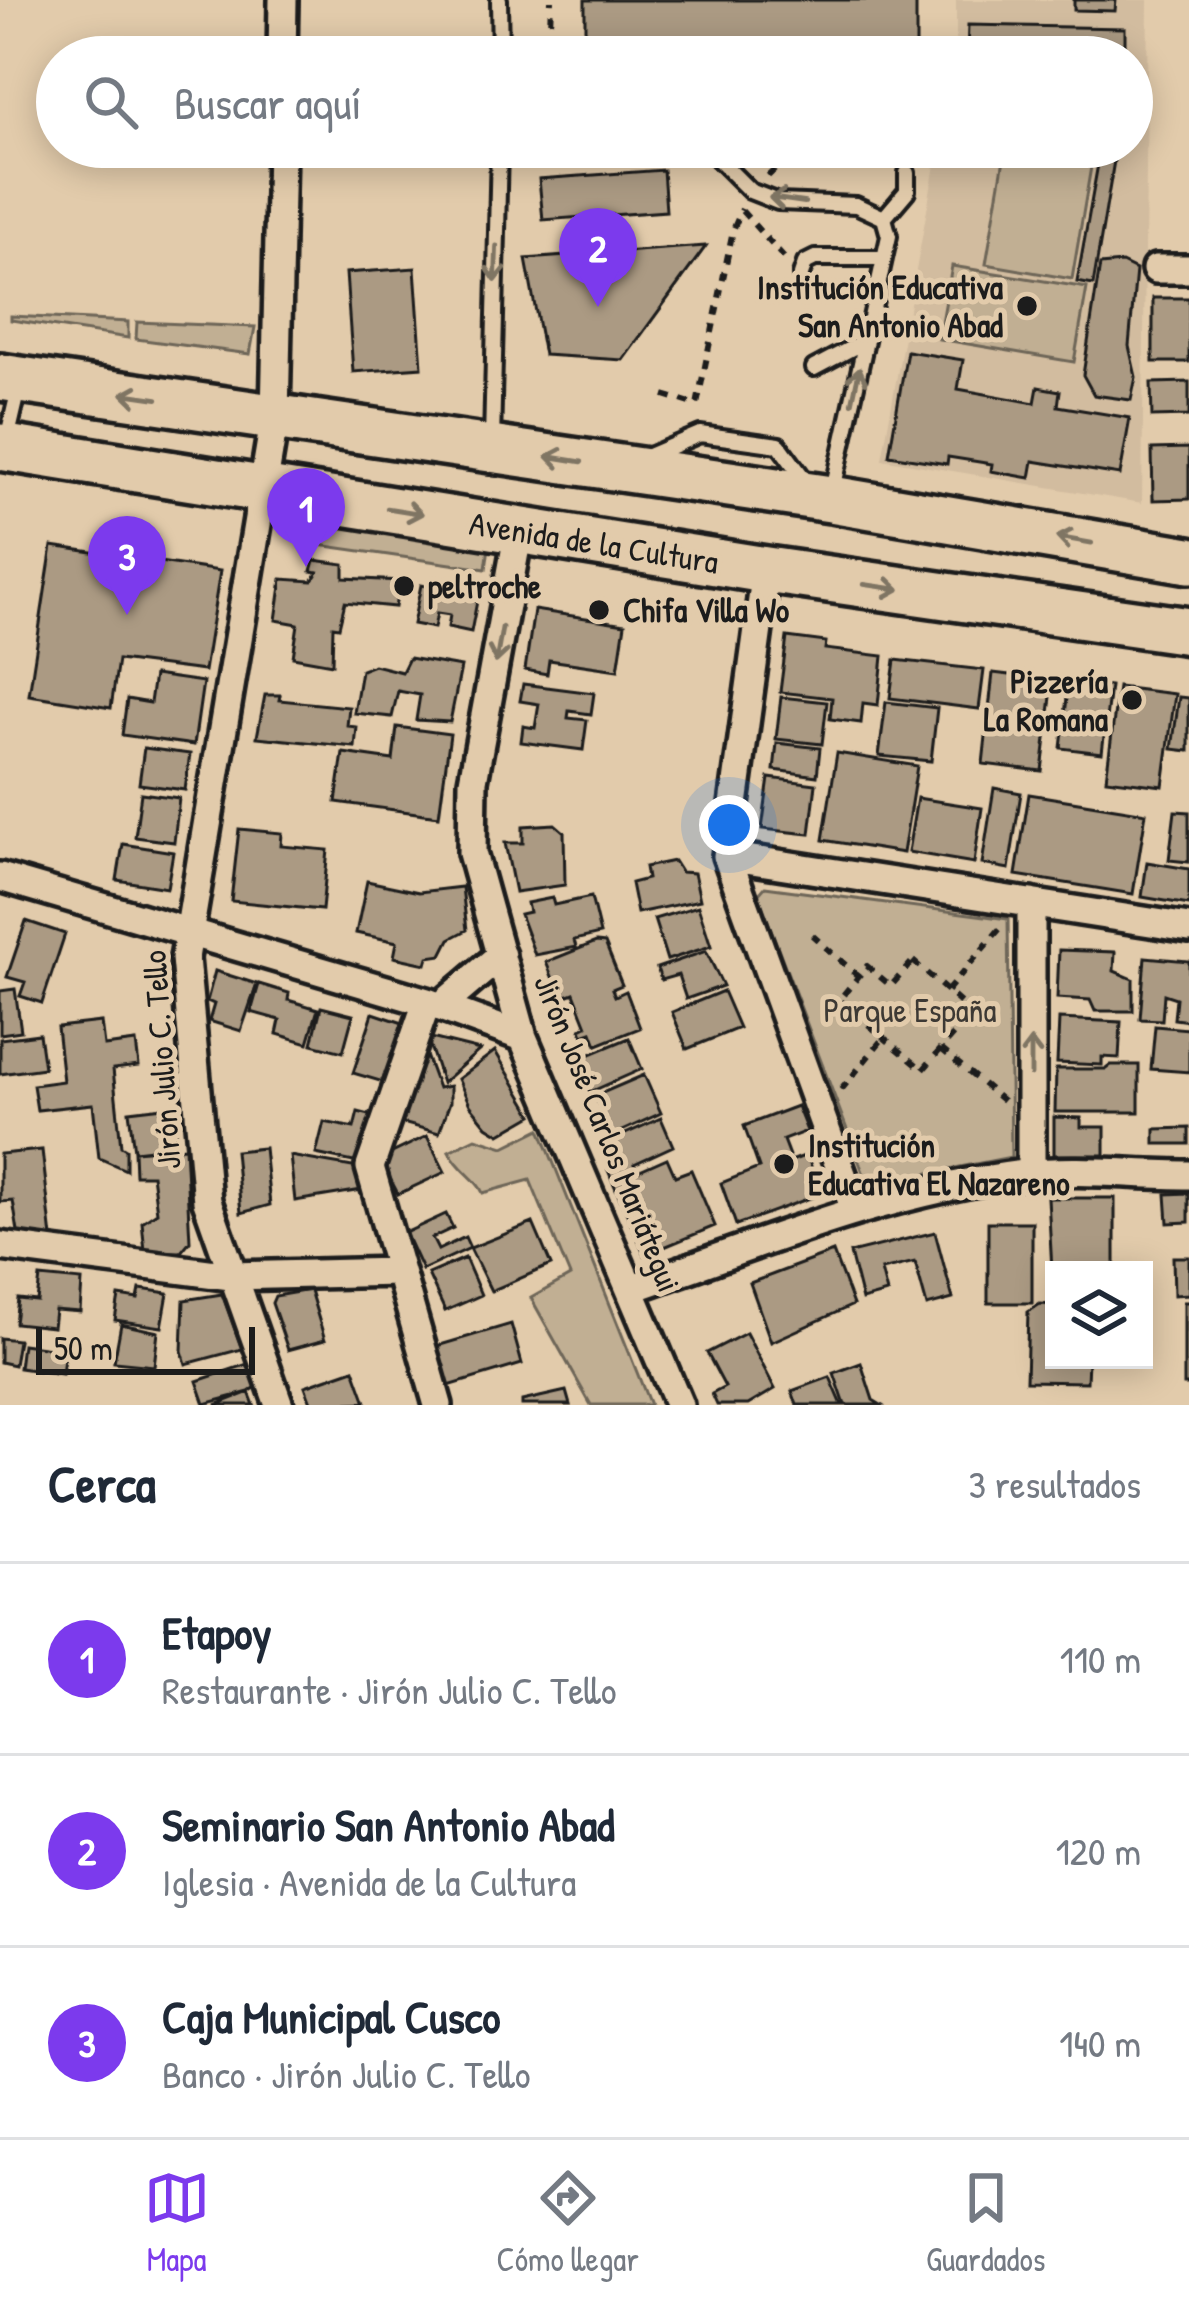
<!DOCTYPE html>
<html lang="es">
<head>
<meta charset="utf-8">
<style>
  body { margin:0; font-family:"Patrick Hand",sans-serif; background:#f6f6f7; color:#1f2937 }
  .controls { position:absolute; right:36px; bottom:36px; display:grid; overflow:hidden; border-radius:0px; box-shadow:0 6px 30px #0003 }
  .controls button { width:108px; height:108px; display:grid; place-items:center; padding:0; border:0; border-bottom:3px solid #e0e1e3; background:#fff; color:#1f2937; font:60px sans-serif }
  .scale { position:absolute; left:36px; bottom:30px; width:219px; box-sizing:border-box; padding-left:12px; border:6px solid #1c1c1c; border-top:0; font-size:33px; line-height:42px; white-space:nowrap; color:#1c1c1c; -webkit-text-stroke:9px #e2cbab; paint-order:stroke }
  .you { position:absolute; left:729px; top:825px; width:42px; height:42px; margin:-30px; border:9px solid #fff; border-radius:50%; background:#1a73e8; box-shadow:0 0 0 18px #1a73e833 }
  .badge { display:grid; place-items:center; width:78px; height:78px; border-radius:50%; background:#7c3aed; color:#fff; font-size:39px; font-weight:700 }
  .pin { position:absolute; translate:-50% -99px; filter:drop-shadow(0 3px 6px #0008) }
  .pin::after { content:''; position:absolute; top:63px; width:42px; height:36px; background:inherit; clip-path:polygon(0 0,100% 0,50% 100%) }
  .list { margin:0; padding:0; list-style:none }
  h2 { display:flex; justify-content:space-between; align-items:center; height:156px; margin:0; padding:0 48px; font-size:51px }
  h2 small { font-size:39px; font-weight:400; color:#747a83 }
  .list li { display:grid; grid-template-columns:78px 1fr auto; gap:36px; align-items:center; box-sizing:border-box; height:192px; padding:0 48px; border-top:3px solid #e0e1e3 }
  .list b { display:block; font-size:45px; white-space:nowrap }
  .list p { margin:0; font-size:39px; white-space:nowrap; color:#747a83 }
  .list em { font-size:39px; font-style:normal; color:#747a83 }
  .icon { flex:none; width:66px; height:66px; fill:none; stroke:currentColor; stroke-width:2; stroke-linecap:round; stroke-linejoin:round }
  .map { position:relative; flex:none; width:1189px; height:1405px; overflow:hidden }
  .search { position:absolute; background:#fff; box-shadow:0 6px 30px #0003; left:36px; right:36px; top:36px; height:132px; display:flex; align-items:center; gap:30px; box-sizing:border-box; padding:0 42px; border-radius:66px; color:#747a83; font-size:45px }
  .sheet { height:732px; background:#fff }
  nav { display:flex; justify-content:space-around; align-items:center; box-sizing:border-box; height:168px; border-top:3px solid #e0e1e3; background:#fff; font-size:33px; color:#747a83 }
  nav a { display:grid; justify-items:center; gap:6px }
  nav .on { color:#7c3aed }
  .map>svg:first-child { display:block }
  .built { fill:#d2bc9f }
  .green { fill:#c1af93; stroke:#6e6658; stroke-width:3 }
  .building { fill:#ab9a83; stroke:#1c1c1c; stroke-width:3 }
  .lines { fill:none; stroke-linecap:round; stroke-linejoin:round }
  .service-casing { stroke:#1c1c1c; stroke-width:22 }
  .minor-casing { stroke:#1c1c1c; stroke-width:36 }
  .trunk-casing { stroke:#1c1c1c; stroke-width:54 }
  .path { stroke:#1c1c1c; stroke-width:6; stroke-dasharray:9 9; stroke-linecap:butt }
  .service { stroke:#e2cbab; stroke-width:14 }
  .minor { stroke:#e2cbab; stroke-width:27 }
  .trunk { stroke:#e2cbab; stroke-width:45 }
  .oneway { stroke:#7f7464 }
  .poi-dot { fill:#1c1c1c; stroke:#e2cbab; stroke-width:4.5 }
  .labels { text-anchor:middle; dominant-baseline:central; stroke-width:10; stroke-linejoin:round; paint-order:stroke }
  .poi-label { font-size:33px; font-weight:bold; fill:#1c1c1c; stroke:#e2cbab; text-anchor:start }
  .street-label { font-size:33px; fill:#1c1c1c; stroke:#e2cbab }
  .park-label { font-size:33px; fill:#3d3934; stroke:#e2cbab }
</style>
</head>
<body>
<div class="map">
<svg width="1189" height="1405" viewBox="0 0 1189 1405">
  <rect width="100%" height="100%" fill="#e2cbab"/>
  <filter id="ink" filterUnits="userSpaceOnUse"><feTurbulence type="fractalNoise" baseFrequency=".00833" numOctaves="2"/><feDisplacementMap in="SourceGraphic" scale="24" xChannelSelector="R" yChannelSelector="G"/><feConvolveMatrix kernelMatrix="1 2 1 2 8 2 1 2 1" color-interpolation-filters="sRGB"/></filter>
  <g filter="url(#ink)">
    <path class="built" d="M956,0h192l-6,503 -260,-44 55,-305 4,-7h191v-90h-176z"/>
    <path class="green" d="M1006,147l88,2 -22,130 -86,-15z
      M952,266l135,22 -13,74 -135,-23z
      M11,316l117,6v16l-117,-18z
      M137,322l118,5 -5,27 -114,-15z
      M301,519l188,28 -3,22 -188,-27z
      M765,887l243,32 3,238 -143,28 -110,-290z
      M540,1129l110,276h-59l-60,-107 39,-22 -40,-96 -47,13c-6,-15 -23,-21 -34,-42l27,-13 28,9z"/>
    <path class="building" d="M585,0h331v57h-331z
      M1074,0h42l-1,11 -41,-1z
      M968,25l157,3v29h-158z
      M794,147h123l1,18 -123,1z
      M1101,147l15,2 -23,136 -16,-3z
      M663,170l3,41 -123,9 -4,-41z
      M706,246l-83,114 -79,-5 -18,-96z
      M1122,263l14,7 -7,76 7,31 -5,23 -37,-5 -11,-20 17,-110z
      M415,268l7,99 -69,5 -7,-99z
      M1153,298h36v64h-36z
      M907,351l56,9 -5,29 77,14 3,-16 22,4 -2,15 72,12 -10,57 -87,-14 -3,17 -39,-7 1,-7 -44,-7 -1,7 -58,-9z
      M1189,382v34l-37,1 -1,-34z
      M1189,448v51l-36,1 -1,-51z
      M52,546l168,25 -16,100 -86,-11 -7,48 -82,-13z
      M314,560l30,4v14l56,3 -5,26 -50,-5 -6,25 -6,-1 -1,38 -39,-7 5,-33 -22,-4 6,-41 30,2 6,-9 -7,-1z
      M421,585l57,11 -7,36 -23,-5 2,-12 -13,-2 -3,15 -21,-4z
      M534,610l91,14 -7,46 -69,-10 -2,14 -22,-4z
      M787,637l39,5 -1,7 58,7 -5,49 -15,-2 -2,20 -31,-4 2,-21 -52,-6z
      M409,658l52,9 -11,55 -34,-2 4,-25 -22,-4 -6,26 -38,-4 7,-43 13,-5 28,7z
      M895,660l89,10 -5,39 -89,-11z
      M993,673l60,7 -11,91 -59,-7z
      M154,675l49,7 -9,63 -72,-10 5,-36 23,4z
      M1069,681l41,5 -8,67 -41,-5z
      M523,684l71,9 -3,21 -22,-3 -1,7 19,2 -4,30 -62,-8 2,-16 12,2 4,-24 -19,-3z
      M1118,687l57,7 -12,92 -57,-7z
      M265,695h15l-1,5 70,7 -2,19 10,1 -2,20 -98,-10z
      M781,697l46,5 -5,42 -46,-5z
      M1179,697l10,1v53l-17,-2z
      M886,702l51,6 -6,53 -52,-5z
      M397,727l53,7 -11,82 -103,-14 7,-49 50,7z
      M777,743l43,5 -3,28 -43,-6z
      M144,748l46,6 -5,36 -46,-6z
      M837,753l80,13 -14,87 -80,-13z
      M769,778l47,6 -6,50 -48,-5z
      M994,788l27,5 -12,76 -27,-5z
      M141,793l38,5 -5,44 -39,-5z
      M1029,794l117,19 -13,81 -117,-19z
      M917,798l65,10 -8,55 -66,-11z
      M1175,811l14,1v50l-20,-2z
      M555,824l9,8 1,53 -50,7 -10,-49h18v-17z
      M239,829l43,4 -1,13 47,4 -6,60 -91,-9z
      M123,844l50,8 -6,36 -50,-8z
      M674,861l7,11 13,1 6,27 -63,13 -6,-30 16,-4 -2,-12z
      M1147,862l42,7v36l-47,-8z
      M367,881l52,11 43,-5 5,43 -17,9 -8,16 -14,2 -2,7 -32,-7 3,-15 -41,-9z
      M591,897l9,37 -26,6 2,7 -41,8 -15,-41 9,-2 -2,-9 25,-5 2,7z
      M698,906l13,40 -44,14 -13,-41z
      M26,921l39,13 -23,69 -22,-7 5,-14 -18,-5z
      M596,942l9,1 17,42 -10,4 3,7 11,-5 14,37 -43,17 -5,-13 -9,3 -2,-6 6,-3 -13,-33 -13,5 -15,-36z
      M1059,950l56,2 -1,19 19,8v32h-38l-5,-11 -33,-2z
      M706,951l17,35 -37,13 -8,-24 -17,5 -4,-12z
      M1145,957l44,4v60l-15,-2 2,-21 -12,-4 -2,26 -22,-1z
      M215,971l42,13 -16,47 -32,-10 5,-17 -7,-3z
      M259,984l30,9 -1,7 30,9 -10,34 -31,-9 3,-14 -29,-8z
      M15,989l6,42 -21,3v-43z
      M723,991l16,37 -52,21 -15,-37z
      M321,1007l32,8 -10,37 -31,-8z
      M373,1013l36,12 -19,59 -37,-11z
      M1059,1019l62,3 -2,36 -17,-1v8l-45,-2z
      M101,1022l3,24 32,-4 3,24 -26,3 8,77 5,3v21l-27,-12 -6,-54 -56,6 -4,-25 30,-4 -6,-54z
      M1155,1026l34,3v43l-38,-3z
      M39,1034l5,34 -44,6v-35z
      M427,1037l53,13 -38,33z
      M629,1038l13,31 -52,23 -14,-32z
      M421,1042l17,46 12,-2v16l-11,31 -44,-12z
      M495,1051l38,64 -33,19 -13,-8 -17,-21 -12,-26z
      M1111,1065h28v47h-84l1,-43h50z
      M644,1075l17,38 -48,22 -18,-39z
      M172,1106l5,40 -43,5 -5,-40z
      M797,1106l10,25 -24,9 8,21 16,-6 14,39 -85,31 -15,-42 38,-15 -15,-42z
      M358,1112l16,4 -11,48 -47,-10 8,-32 30,6z
      M1054,1117l27,1v9h24v28h-51z
      M661,1118l12,28 -39,18 3,7 -24,11 -5,-12 13,-5 -11,-24z
      M1189,1128v16h-34v-15z
      M427,1136l18,36 -47,22 -18,-35z
      M185,1147l5,94 -9,11 -36,-1 -3,-29 15,-10 -5,-37h-17l-1,-24z
      M264,1148l6,57 -29,8 -6,-62z
      M42,1150l10,88h-33l-6,-37 -13,1v-48z
      M290,1156l74,13 4,20 -73,12z
      M667,1158l8,18 16,-6 24,56 -70,29 -32,-73z
      M1189,1193v29l-21,1 -2,-29z
      M1048,1198h67v72h-63z
      M446,1214l7,14 -21,10 6,12 27,-13 5,11 -48,22 -17,-37z
      M988,1222h44v81h-44z
      M533,1223l18,42 -60,26 -21,-43z
      M935,1232l18,67 -26,7 -12,-44 -34,8 6,23 -25,7 -12,-47z
      M833,1252l20,53 -82,37 -21,-59z
      M1173,1257h16v37l-15,1z
      M465,1258l16,37 -36,16 -17,-37z
      M40,1277l42,4 -2,31 -25,-2 -2,17 -38,-4 3,-24 19,2z
      M140,1289l28,4 -6,34 -47,-7 4,-24 19,3z
      M310,1290l15,50 -37,10 -16,-47 3,-7z
      M222,1294l20,55 -56,15 -4,-13 2,-51z
      M1184,1302h5v83h-5z
      M1040,1304l14,1v55h34l-1,22 -61,-1 2,-69z
      M121,1324l37,8 -4,34 -40,-4z
      M511,1324l11,40 -80,24 -12,-40z
      M746,1333l29,56 -27,16h-31l-5,-11 13,-7 -18,-34z
      M0,1338l18,2 -4,25 -14,-3z
      M22,1344l43,6 -3,24 -43,-6z
      M251,1363l8,22 -10,7 -44,12 -8,-23z
      M861,1363l12,37 8,5h-36l-11,-32z
      M354,1369l12,33 -54,3 -7,-19z
      M830,1377l12,28h-45l-5,-14z
      M566,1391l4,14h-48v-4z
      M249,1392l5,13h-38z"/>
    <g class="lines">
      <defs>
        <path id="service" d="M499,0l1,57
          M706,147l44,44 28,11 78,3 28,13 5,18 -56,254
          M884,218l23,-27v-18
          M801,275l4,-12 10,-5h69
          M814,368l51,-27
          M492,442l7,-295
          M6,444l14,-60
          M644,458l56,-24 79,11 28,38"/>
        <path id="minor" d="M282,57l1,-57
          M1156,269h33
          M519,530l-46,251 -1,72 51,184 156,368
          M766,570l-39,286 128,354
          M727,856l462,72
          M0,877l427,125 96,35
          M427,1002l-57,165 68,238
          M440,1007l61,-52
          M1031,1174v-271
          M0,1246l231,30 166,-4
          M630,1289c130,-45 258,-98 394,-115 54,-6 111,1 165,1
          M279,1405l-72,-204 -22,-243 90,-542 6,-269"/>
        <path id="trunk" d="M0,377l831,122 358,61
          M0,447l766,123 423,61"/>
      </defs>
      <use href="#service" class="service-casing"/>
      <use href="#minor" class="minor-casing"/>
      <use href="#trunk" class="trunk-casing"/>
      <path class="path" d="M549,57l2,-57
        M768,176l15,-14 1,-15
        M742,211l42,47
        M664,395l33,10 36,-175 9,-21
        M812,935l46,41
        M913,961l59,52 -49,57 -84,-70 28,-34 24,20z
        M947,991l56,-66
        M941,1049l62,52
        M841,1090l43,-53"/>
      <use href="#service" class="service"/>
      <use href="#minor" class="minor"/>
      <use href="#trunk" class="trunk"/>
    </g>
    <defs><path id="oneway-shaft" d="M-6 0H5M1.5-3L5.5 0L1.5 3" fill="none" stroke-width="1.6" stroke-linecap="round" stroke-linejoin="round" transform="scale(3)"/></defs>
    <g class="oneway">
      <use href="#oneway-shaft" transform="translate(787 200) rotate(-172)"/>
      <use href="#oneway-shaft" transform="translate(496 264) rotate(92)"/>
      <use href="#oneway-shaft" transform="translate(856 385) rotate(-78)"/>
      <use href="#oneway-shaft" transform="translate(140 396) rotate(-172)"/>
      <use href="#oneway-shaft" transform="translate(564 459) rotate(-171)"/>
      <use href="#oneway-shaft" transform="translate(405 511) rotate(9)"/>
      <use href="#oneway-shaft" transform="translate(1074 540) rotate(-170)"/>
      <use href="#oneway-shaft" transform="translate(882 587) rotate(8)"/>
      <use href="#oneway-shaft" transform="translate(499 645) rotate(100)"/>
      <use href="#oneway-shaft" transform="translate(1031 1057) rotate(-90)"/>
    </g>
  </g>
  <g class="poi-dot">
    <circle cx="1027" cy="306" r="12"/>
    <circle cx="404" cy="586" r="12"/>
    <circle cx="599" cy="610" r="12"/>
    <circle cx="1132" cy="700" r="12"/>
    <circle cx="784" cy="1164" r="12"/>
  </g>
  <g class="labels">
    <g class="poi-label">
      <text x="1003" y="287" text-anchor="end">Institución Educativa<tspan x="1003" dy="38">San Antonio Abad</tspan></text>
      <text x="428" y="586">peltroche</text>
      <text x="623" y="610">Chifa Villa Wo</text>
      <text x="1108" y="681" text-anchor="end">Pizzería<tspan x="1108" dy="38">La Romana</tspan></text>
      <text x="808" y="1145">Institución<tspan x="808" dy="38">Educativa El Nazareno</tspan></text>
    </g>
    <g class="street-label">
      <text transform="translate(594 542) rotate(9)">Avenida de la Cultura</text>
      <text transform="translate(161 1060) rotate(-94)">Jirón Julio C. Tello</text>
      <text transform="translate(608 1133) rotate(68)">Jirón José Carlos Mariátegui</text>
    </g>
    <g class="park-label">
      <text x="910" y="1010">Parque España</text>
    </g>
  </g>
</svg>
<div class="controls">
<button><svg class="icon" aria-label="layers" viewBox="0 0 24 24"><path d="M12 4l9 5-9 5-9-5zM3 14l9 5 9-5"/></svg></button>
</div>
<div class="scale">50 m</div>
<div class="you"></div>
<div class="pin badge" style="left:306px;top:567px">1</div>
<div class="pin badge" style="left:598px;top:307px">2</div>
<div class="pin badge" style="left:127px;top:615px">3</div>
<div class="search"><svg class="icon" aria-label="search" viewBox="0 0 24 24"><circle cx="10" cy="10" r="6"/><path d="M15 15l6 6"/></svg>Buscar aquí</div>
</div>
<section class="sheet">
<h2>Cerca<small>3 resultados</small></h2>
<ul class="list">
<li><span class="badge">1</span><div><b>Etapoy</b><p>Restaurante · Jirón Julio C. Tello</p></div><em>110 m</em></li>
<li><span class="badge">2</span><div><b>Seminario San Antonio Abad</b><p>Iglesia · Avenida de la Cultura</p></div><em>120 m</em></li>
<li><span class="badge">3</span><div><b>Caja Municipal Cusco</b><p>Banco · Jirón Julio C. Tello</p></div><em>140 m</em></li>
</ul>
</section>
<nav>
<a class="on"><svg class="icon" aria-label="map" viewBox="0 0 24 24"><path d="M3 6l6-2 6 2 6-2v14l-6 2-6-2-6 2zM9 4v14M15 6v14"/></svg>Mapa</a>
<a><svg class="icon" aria-label="directions" viewBox="0 0 24 24"><path d="M12 3l9 9-9 9-9-9zM9 14v-3h6M13 9l2 2-2 2"/></svg>Cómo llegar</a>
<a><svg class="icon" aria-label="saved" viewBox="0 0 24 24"><path d="M7 4h10v16l-5-4-5 4z"/></svg>Guardados</a>
</nav>
</body>
</html>
